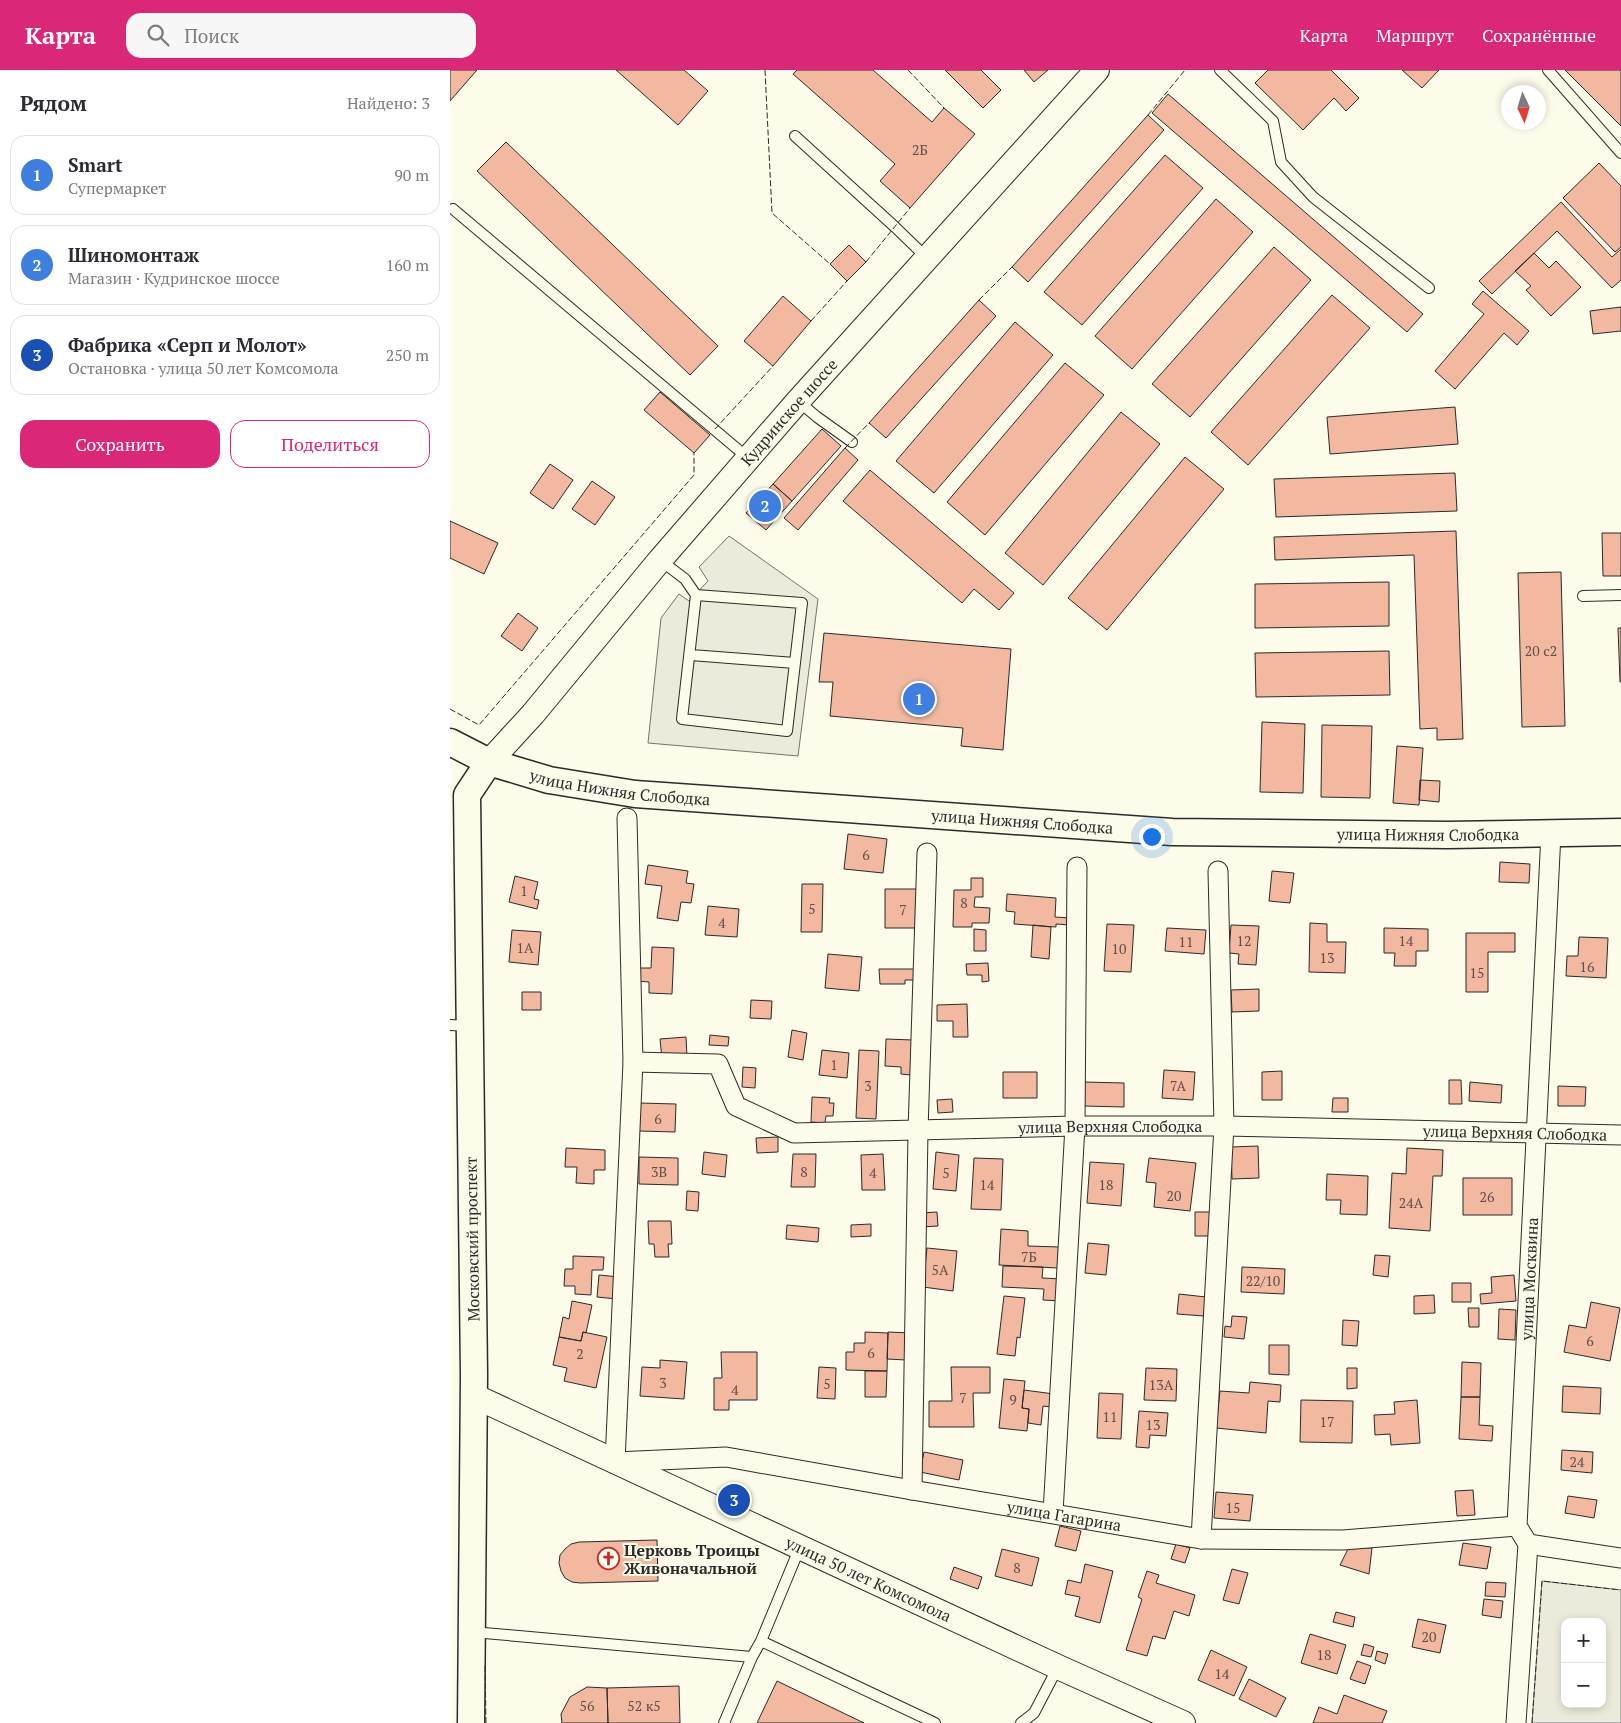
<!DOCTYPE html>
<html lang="ru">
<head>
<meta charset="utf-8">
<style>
  body { margin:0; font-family:"PT Serif",serif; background:#f7f7f7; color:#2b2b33 }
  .controls { position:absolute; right:15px; bottom:15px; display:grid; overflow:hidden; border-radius:10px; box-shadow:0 2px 8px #0003 }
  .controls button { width:45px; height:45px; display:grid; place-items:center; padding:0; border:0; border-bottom:1px solid #e1e1e2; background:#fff; color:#2b2b33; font:25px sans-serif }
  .compass { position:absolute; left:1051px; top:15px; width:45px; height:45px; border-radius:50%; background:#fff; box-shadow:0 2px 8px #0003; rotate:176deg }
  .you { position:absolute; left:701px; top:766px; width:18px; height:18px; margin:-12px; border:4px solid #fff; border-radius:50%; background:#1a73e8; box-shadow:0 0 0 8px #1a73e833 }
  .badge { display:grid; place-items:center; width:32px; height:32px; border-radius:50%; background:#db2777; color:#fff; font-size:16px; font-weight:700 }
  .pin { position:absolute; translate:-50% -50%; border:2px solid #fff; box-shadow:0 1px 5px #0006 }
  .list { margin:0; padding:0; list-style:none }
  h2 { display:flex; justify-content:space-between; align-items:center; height:65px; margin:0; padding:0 20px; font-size:21px }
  h2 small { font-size:16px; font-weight:400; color:#7c7c81 }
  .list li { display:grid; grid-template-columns:32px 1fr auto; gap:15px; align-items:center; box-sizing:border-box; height:80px; margin:0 10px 10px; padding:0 10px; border:1px solid #e1e1e2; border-radius:15px }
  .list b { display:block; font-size:19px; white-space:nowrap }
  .list p { margin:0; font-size:16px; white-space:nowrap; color:#7c7c81 }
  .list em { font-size:16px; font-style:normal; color:#7c7c81 }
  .actions { display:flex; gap:10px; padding:15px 20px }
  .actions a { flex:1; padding:11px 0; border:1px solid #db2777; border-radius:15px; text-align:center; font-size:18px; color:#db2777 }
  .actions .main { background:#db2777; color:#fff }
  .icon { flex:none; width:28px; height:28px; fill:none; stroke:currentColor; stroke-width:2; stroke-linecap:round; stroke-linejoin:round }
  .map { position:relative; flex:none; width:1171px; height:1653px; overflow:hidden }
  header { display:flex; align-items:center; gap:30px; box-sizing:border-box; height:70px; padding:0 25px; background:#db2777; color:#fff }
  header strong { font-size:24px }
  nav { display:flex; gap:28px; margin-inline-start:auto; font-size:18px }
  .search { width:350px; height:45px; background:#f7f7f7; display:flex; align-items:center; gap:12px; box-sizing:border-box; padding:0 18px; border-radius:15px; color:#7c7c81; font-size:19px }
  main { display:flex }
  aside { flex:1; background:#fff }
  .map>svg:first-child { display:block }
  .green { fill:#ecebdb; stroke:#74746e; fill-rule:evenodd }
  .parking { fill:#eceadb; stroke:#74746e }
  .building { fill:#f2b8a0; stroke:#2b2b2b }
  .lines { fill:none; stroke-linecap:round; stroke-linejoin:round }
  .service-casing { stroke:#2b2b2b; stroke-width:12 }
  .minor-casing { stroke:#2b2b2b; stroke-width:21 }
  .tertiary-casing { stroke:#2b2b2b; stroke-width:26 }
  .secondary-casing { stroke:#2b2b2b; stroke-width:29 }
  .service { stroke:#fdfbea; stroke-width:10 }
  .minor { stroke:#fdfbea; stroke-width:19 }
  .tertiary { stroke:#fdfbea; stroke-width:24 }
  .secondary { stroke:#fdfbea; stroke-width:26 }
  .fence { stroke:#2b2b2b; stroke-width:1; stroke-dasharray:6 2.5; stroke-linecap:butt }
  .labels { text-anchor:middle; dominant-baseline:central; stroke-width:4; stroke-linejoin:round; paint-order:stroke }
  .number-label { font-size:14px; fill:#5d4e48 }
  .street-label { font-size:16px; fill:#2b2b2b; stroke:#fdfbea }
  .poi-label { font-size:16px; font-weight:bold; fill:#2b2b2b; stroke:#fdfbea; text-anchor:start }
</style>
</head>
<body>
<header>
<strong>Карта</strong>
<div class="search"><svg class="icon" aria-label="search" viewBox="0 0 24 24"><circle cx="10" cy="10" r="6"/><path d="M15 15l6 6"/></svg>Поиск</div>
<nav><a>Карта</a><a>Маршрут</a><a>Сохранённые</a></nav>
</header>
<main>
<aside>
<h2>Рядом<small>Найдено: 3</small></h2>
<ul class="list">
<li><span class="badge" style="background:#3f7fe0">1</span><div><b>Smart</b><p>Супермаркет</p></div><em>90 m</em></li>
<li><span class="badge" style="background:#3f7fe0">2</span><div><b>Шиномонтаж</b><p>Магазин · Кудринское шоссе</p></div><em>160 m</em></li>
<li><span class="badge" style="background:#1a4fb4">3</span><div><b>Фабрика «Серп и Молот»</b><p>Остановка · улица 50 лет Комсомола</p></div><em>250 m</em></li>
</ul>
<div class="actions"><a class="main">Сохранить</a><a>Поделиться</a></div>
</aside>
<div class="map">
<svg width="1171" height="1653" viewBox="0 0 1171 1653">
  <rect width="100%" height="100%" fill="#fdfbea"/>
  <path class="green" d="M1092,1511l79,9v133h-89zM1115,1552h37v82h-37z"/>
  <path class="parking" d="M279,466l89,63 -20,157 -150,-13 13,-125 18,-24 10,7 19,-20 -9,-14z"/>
  <path class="building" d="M0,0h27l-27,31z
    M166,0h68l24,21 -30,34z
    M347,0h76l59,52 12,-14 31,26 -65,74 -30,-27 15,-17 -102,-90z
    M495,0h36l20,20 -18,18z
    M574,0h24l-14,12z
    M818,0h63l28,28 -13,13 -12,-13 -31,32 -48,-47z
    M952,0h37l-17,18z
    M1115,0h56v56z
    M718,24l255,220 -16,18 -255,-219z
    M698,45l16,15 -136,152 -16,-15z
    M56,72l212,204 -28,29 -213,-204z
    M715,85l38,33 -121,137 -38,-33z
    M1149,93l22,23v61l-6,5 -52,-54z
    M766,129l37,33 -121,137 -37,-33z
    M1111,132l51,55 9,-8v31l-9,8 -55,-57 -65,63 -13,-13z
    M399,175l17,17 -19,19 -17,-17z
    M824,177l37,33 -121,137 -38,-33z
    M1084,183l15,15 7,-7 25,26 -30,29 -25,-26 5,-4 -16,-15z
    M1033,221l46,40 -12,14 -13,-12 -49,56 -20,-18 49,-57 -12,-10z
    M882,225l38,33 -122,137 -37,-33z
    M333,226l28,25 -38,45 -29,-25z
    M529,230l17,16 -110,122 -17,-15z
    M1171,237v24l-28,3 -3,-23z
    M565,252l38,33 -119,138 -38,-32z
    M615,293l39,32 -119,140 -38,-33z
    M210,322l50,43 -16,18 -50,-43z
    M1005,337l3,37 -128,10 -3,-37z
    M671,342l39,32 -117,141 -38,-32z
    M372,359l19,17 -49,55 -19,-17z
    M395,378l13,12 -60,70 -14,-12z
    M735,387l39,32 -117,141 -39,-32z
    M100,394l23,16 -20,29 -23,-16z
    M420,400l144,123 -15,17 -25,-21 -12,14 -119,-102z
    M1005,403l2,38 -181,6 -2,-38z
    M142,411l23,16 -20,28 -23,-16z
    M323,414l19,17 -26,29 -20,-17z
    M0,451l48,22 -14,31 -34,-16z
    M1006,461l7,208 -26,1v-12l-17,1 -6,-174 -139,5 -1,-23z
    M1152,463h19v43h-18z
    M1111,502l4,154 -43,1 -4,-154z
    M939,512v44l-134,2v-44z
    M68,543l20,15 -16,23 -21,-15z
    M1168,558h3v54h-1z
    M374,563l187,16 -8,101 -42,-4 2,-18 -133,-12 3,-34h-14z
    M939,581l1,44 -134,2 -1,-44z
    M812,652l43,2 -2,69 -43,-1z
    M872,655l50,1 -2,72 -49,-1z
    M947,676l26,2 -4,57 -26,-2z
    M970,710l20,1 -1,21 -20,-2z
    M398,764l39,5 -4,34 -39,-4z
    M1050,792l30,2 -1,19 -30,-1z
    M198,795l40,6 -2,12 8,1 -3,19 -10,-1 -3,19 -21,-3 5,-32 -17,-2z
    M822,801l22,2 -4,30 -21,-2z
    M65,806l23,6 -4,17 5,1 -2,9 -28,-7z
    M521,808h12v19h-8l-1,10 16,1 -1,15h-17v4h-19l1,-37h17z
    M352,814h21l-1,48h-21z
    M435,819h36l-1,39h-35z
    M557,824l49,4 -1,19 16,1 -1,7 -14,-1v3l-42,-3 1,-12 -9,-1z
    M258,836l31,3 -2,28 -32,-2z
    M860,853l17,1v18h19l-1,31 -36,-1z
    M657,854l27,1 -3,47 -27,-1z
    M583,855l18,2 -2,32 -18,-2z
    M781,855l28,1 -3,39 -18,-1 1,-10 -10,-1z
    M717,858l39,2 -2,24 -39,-3z
    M934,858l44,1v22h-12v15h-22l1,-13h-11z
    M524,859l12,1v21h-12z
    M62,860l29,2 -3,33 -29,-3z
    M1016,863h49v19h-27v40h-22z
    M1129,867l29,1 -2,40 -40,-2 1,-20h11z
    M202,877l22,1 -2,46 -23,-1v-11l-12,-1 1,-13h13z
    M378,884l34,3 -3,34 -34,-3z
    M538,893l1,18 -7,1v-7h-15l-1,-11z
    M429,899h41v11h-15v4h-25z
    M809,919v22l-27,1 -1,-22z
    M72,922h19v18h-19z
    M301,930l21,1 -1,18 -21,-1z
    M517,934l1,33h-15v-16h-16v-16z
    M342,960l15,3 -4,27 -15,-3z
    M260,965l19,2 -1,9 -19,-1z
    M236,967l1,20 -25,2 -2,-20z
    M436,969l27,1 -2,35 -10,-1v-7l-16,-1z
    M372,980l27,3 -2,25 -28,-3z
    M409,980l20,1 -3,68 -20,-1z
    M293,997l13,1 -1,20 -13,-1z
    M714,1000l31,2 -2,28 -31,-2z
    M832,1001v29h-20v-28z
    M553,1002h34v26h-34z
    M999,1010h12l1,24h-13z
    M634,1012l40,1v24l-40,-1z
    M1020,1012l32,3 -1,18 -32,-2z
    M1108,1016l28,1 -1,19h-27z
    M362,1027l18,1 -1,5h5l-1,13h-7l-1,7 -14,-1z
    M883,1028h15v14h-16z
    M502,1029l1,13 -15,1 -1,-13z
    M190,1033l36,1 -1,28 -36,-1z
    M328,1067v15l-21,1 -1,-15z
    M808,1076l1,32 -27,1 -1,-32z
    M116,1078l39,2v20h-11v14l-18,-1 1,-16h-12z
    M957,1078l36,2 -1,26h-9l-3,55 -41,-3 3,-55 14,1z
    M254,1082l23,3 -2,22 -23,-3z
    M486,1082l23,3 -3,36 -23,-2z
    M343,1084h23l-1,33h-24z
    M433,1084l2,36h-23l-1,-35z
    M189,1087l39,1v27l-39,-1z
    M524,1088l29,1 -2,51 -30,-1z
    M699,1088l47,5 -6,48 -36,-4 2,-24 -10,-1z
    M640,1092l34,2 -3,42 -34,-3z
    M877,1104l41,2 -1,39 -27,-1 1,-14h-15z
    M1013,1108h49v37h-49z
    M237,1121l12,1 -1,19 -12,-1z
    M487,1142l1,14 -17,1v-14z
    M745,1142h20v24h-20z
    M198,1151h23l1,23h-4l1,13h-14l-1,-13h-5z
    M421,1154v12l-20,1v-12z
    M337,1155l32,3 -1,14 -32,-3z
    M551,1159l27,2v15l31,1 -1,21 -59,-3z
    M638,1173l21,2 -3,30 -21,-2z
    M477,1178l30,3 -4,40 -30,-4z
    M925,1185l15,1 -2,21 -15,-2z
    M123,1186l31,1 -1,13h-11l-1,25 -16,-1v-8h-11l1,-17h8z
    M553,1196l40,1 -1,11 20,1 -1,22 -18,-1 1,-11 -42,-2z
    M792,1197l43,2 -1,25 -43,-2z
    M149,1205l20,2 -2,22 -20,-2z
    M1064,1205l2,26 -35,3 -1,-10 12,-1 -1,-16z
    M1002,1213h19v19h-19z
    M729,1224l27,3 -2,19 -27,-2z
    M984,1225l1,18 -21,1v-18z
    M554,1226l21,2 -5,40 -3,-1 -2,19 -18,-2z
    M122,1231l20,4 -6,28 -3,-1 -2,9 -22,-4 4,-20 6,2z
    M1141,1232l29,6 -10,53 -46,-9 5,-27 17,3z
    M1018,1238h11v19h-10z
    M1049,1239l17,1 -1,30 -17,-1z
    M782,1246l15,1 -3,22 -20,-2 1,-11 6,1z
    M893,1250l16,1 -2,25 -15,-1z
    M133,1262l24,5 -11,51 -32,-7 3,-13 -14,-3 6,-28 22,4z
    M415,1262l23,1 -1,38 -41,-1v-18h8v-9h11z
    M438,1262l23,1 -5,27 -19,-1z
    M819,1275h20v30l-20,-1z
    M271,1282h36v48h-28v10h-15v-32h8z
    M210,1290l27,2 -3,37 -44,-3 2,-29 18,1z
    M1012,1292l19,1 -1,34h-19z
    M369,1297l17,1 -1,31 -18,-1z
    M501,1297h39v26h-17l1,34h-45v-26h23z
    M696,1298l31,1 -1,32 -32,-1z
    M897,1298h10v20l-10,1z
    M415,1301h22l-1,26h-21z
    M554,1309l21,2 -3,27 7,1 -2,22 -28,-3z
    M800,1312l31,3 -1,17 -12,-1 -2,32 -50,-5 4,-37 29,2z
    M1113,1316l38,2 -1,26 -38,-2z
    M574,1320l30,4 -2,13 -9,-1 -2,19 -13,-2 1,-14 -7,-1z
    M649,1323l24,1 -2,45 -24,-1z
    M1011,1327h19l-1,28 14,1 -1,15 -33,-2z
    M851,1330l52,1 -1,42 -52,-1z
    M967,1330l3,43 -29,2 -1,-11 -15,1 -1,-20 21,-1 -1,-12z
    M689,1341l29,2 -2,23 -16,-1 -1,13 -13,-1z
    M1112,1380l31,2 -1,21 -31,-3z
    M474,1382l39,8 -4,20 -39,-8z
    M1023,1420l2,25 -18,1 -2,-25z
    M766,1422l37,3 -3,26 -36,-3z
    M1118,1426l29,4 -3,18 -29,-5z
    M610,1456l21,5 -5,20 -21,-5z
    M207,1470l1,41 -78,2 -8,-1 -7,-4 -4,-7 -2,-8 1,-8 5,-6 6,-5 8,-2z
    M1013,1473l28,4 -4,22 -28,-4z
    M726,1474l14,4 -5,15 -14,-4z
    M899,1477l23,1 -3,26 -29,-9z
    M552,1479l37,9 -7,28 -37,-10z
    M635,1494l28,7 -13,52 -25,-7 5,-19 -15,-3 3,-14 13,3z
    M504,1497l28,10 -4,12 -28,-10z
    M782,1499l16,4 -9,31 -16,-4z
    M697,1501l12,4 -3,8 39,12 -6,21 -15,-5 -9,28 -12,-3 -6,20 -21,-6 16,-51 -4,-2z
    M1036,1512l20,1 -1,14 -20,-1z
    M1034,1529l19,2 -2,17 -19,-3z
    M886,1542l19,5 -2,10 -20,-5z
    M968,1549l28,6 -6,28 -28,-6z
    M860,1564l36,11 -9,29 -36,-11z
    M914,1574l10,3 -3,10 -10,-2z
    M761,1580l36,17 -13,29 -36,-16z
    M927,1581l11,3 -3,10 -10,-4z
    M907,1591l14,5 -6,18 -15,-5z
    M799,1609l37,19 -10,19 -37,-18z
    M327,1611l87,42h-107z
    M229,1616l1,37h-72l-1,-35z
    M137,1617l20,1 1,35h-46l-1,-9 9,-17z
    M894,1625l43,16 -5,12h-69l6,-16 18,7z"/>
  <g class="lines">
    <defs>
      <path id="service" d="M770,0l53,51 8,41 32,35 116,91
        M1098,0l73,83
        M345,66l100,91 32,31
        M3,139l295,249
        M348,331l19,16 35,25
        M210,490l25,19 11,16 -14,124 105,12 15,-128 -106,-8
        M1133,526l38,-1
        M241,585l104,8
        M0,955l19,1
        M23,1562l279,25 -28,66
        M311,1571l39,-94
        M302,1587l9,-16 174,82
        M571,1653l13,-10 24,-46"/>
      <g id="minor">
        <path id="s1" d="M177,748l6,244 -18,400 111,-5 186,33 289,49 142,1 174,-14"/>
        <path id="s2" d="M183,992l85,2 18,42 58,27 281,-7h149l397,9"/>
        <path d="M462,1420l6,-359 9,-278"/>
        <path d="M603,1443l22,-387 2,-259"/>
        <path d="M751,1469l23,-413 -6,-255"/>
        <path d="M1078,1474l93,14"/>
        <path id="s3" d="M1066,1653l12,-179 -11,-18 34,-693"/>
      </g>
      <g id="tertiary">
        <path id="s4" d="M39,692l44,-48 127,-154 138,-159 299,-331"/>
        <path id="s5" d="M24,1326l584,271 125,56"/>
      </g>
      <g id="secondary">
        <path id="s6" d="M0,672l39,20 60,18 86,14 537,38 276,3 173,-3"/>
        <path d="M21,1653l3,-348 -7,-580 22,-33"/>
      </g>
    </defs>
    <use href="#service" class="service-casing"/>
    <use href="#minor" class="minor-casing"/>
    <use href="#tertiary" class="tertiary-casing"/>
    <use href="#secondary" class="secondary-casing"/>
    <use href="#service" class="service"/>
    <use href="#minor" class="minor"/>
    <use href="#tertiary" class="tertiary"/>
    <use href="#secondary" class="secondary"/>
    <path class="fence" d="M315,0l7,143 58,51
      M458,0l36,38
      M698,45l37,-45
      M416,192l44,-54
      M529,230l33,-33
      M361,251l36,-40
      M265,359l58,-63
      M395,378l24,-25
      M0,639l29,16 215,-250v-22
      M35,1596l1,57
      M1082,1653l10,-142 79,9"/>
  </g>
  <defs>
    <symbol id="church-ring" viewBox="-11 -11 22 22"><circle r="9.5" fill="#fdfbea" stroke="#c62828" stroke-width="1.5"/><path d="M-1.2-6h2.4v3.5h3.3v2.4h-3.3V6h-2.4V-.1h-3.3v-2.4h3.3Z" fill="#c62828"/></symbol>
  </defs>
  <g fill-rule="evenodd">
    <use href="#church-ring" x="146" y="1476" width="25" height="25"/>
  </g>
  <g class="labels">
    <g class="number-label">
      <text x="470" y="79">2Б</text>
      <text x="1091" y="580">20 с2</text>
      <text x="416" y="784">6</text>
      <text x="74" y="820">1</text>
      <text x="514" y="832">8</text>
      <text x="362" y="838">5</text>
      <text x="453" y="839">7</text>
      <text x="272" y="852">4</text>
      <text x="794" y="870">12</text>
      <text x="956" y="870">14</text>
      <text x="736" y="871">11</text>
      <text x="75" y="877">1А</text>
      <text x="669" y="878">10</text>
      <text x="877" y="887">13</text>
      <text x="1137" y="896">16</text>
      <text x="1027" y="902">15</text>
      <text x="384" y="994">1</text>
      <text x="418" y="1015">3</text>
      <text x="728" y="1015">7А</text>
      <text x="208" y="1048">6</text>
      <text x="209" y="1101">3В</text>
      <text x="354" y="1101">8</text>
      <text x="423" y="1102">4</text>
      <text x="496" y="1102">5</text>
      <text x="537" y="1114">14</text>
      <text x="656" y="1114">18</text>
      <text x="724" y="1125">20</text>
      <text x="1037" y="1126">26</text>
      <text x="961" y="1132">24А</text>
      <text x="579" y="1186">7Б</text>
      <text x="490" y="1199">5А</text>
      <text x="813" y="1210">22/10</text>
      <text x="1140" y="1270">6</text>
      <text x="421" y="1282">6</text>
      <text x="130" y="1283">2</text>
      <text x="213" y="1312">3</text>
      <text x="377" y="1313">5</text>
      <text x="711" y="1314">13А</text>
      <text x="285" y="1319">4</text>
      <text x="513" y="1327">7</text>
      <text x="563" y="1329">9</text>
      <text x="660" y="1346">11</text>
      <text x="877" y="1351">17</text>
      <text x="703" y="1354">13</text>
      <text x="1127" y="1391">24</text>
      <text x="783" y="1437">15</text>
      <text x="567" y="1497">8</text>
      <text x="979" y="1566">20</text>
      <text x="874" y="1584">18</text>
      <text x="772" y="1603">14</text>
      <text x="137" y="1635">56</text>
      <text x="194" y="1635">52 к5</text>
    </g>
    <g class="street-label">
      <text stroke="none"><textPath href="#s4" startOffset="461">Кудринское шоссе</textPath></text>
      <text stroke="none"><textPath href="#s6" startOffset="178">улица Нижняя Слободка</textPath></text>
      <text stroke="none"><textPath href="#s6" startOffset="582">улица Нижняя Слободка</textPath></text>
      <text stroke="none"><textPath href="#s6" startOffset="988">улица Нижняя Слободка</textPath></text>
      <text stroke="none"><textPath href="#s2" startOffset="511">улица Верхняя Слободка</textPath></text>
      <text stroke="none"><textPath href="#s2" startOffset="916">улица Верхняя Слободка</textPath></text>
      <text transform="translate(22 1169) rotate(-91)">Московский проспект</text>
      <text stroke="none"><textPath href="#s3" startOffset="448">улица Москвина</textPath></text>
      <text stroke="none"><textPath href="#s1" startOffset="1099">улица Гагарина</textPath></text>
      <text stroke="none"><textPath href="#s5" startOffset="435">улица 50 лет Комсомола</textPath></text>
    </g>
    <g class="poi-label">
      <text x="174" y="1480">Церковь Троицы<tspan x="174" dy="18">Живоначальной</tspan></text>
    </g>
  </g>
</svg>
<div class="controls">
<button>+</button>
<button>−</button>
</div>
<svg class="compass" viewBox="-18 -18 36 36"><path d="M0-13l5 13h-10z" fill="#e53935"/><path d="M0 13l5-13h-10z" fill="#7c7c81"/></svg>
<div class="you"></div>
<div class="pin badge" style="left:469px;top:629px;background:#3f7fe0">1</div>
<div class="pin badge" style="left:315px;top:436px;background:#3f7fe0">2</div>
<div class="pin badge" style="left:284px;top:1430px;background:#1a4fb4">3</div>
</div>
</main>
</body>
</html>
